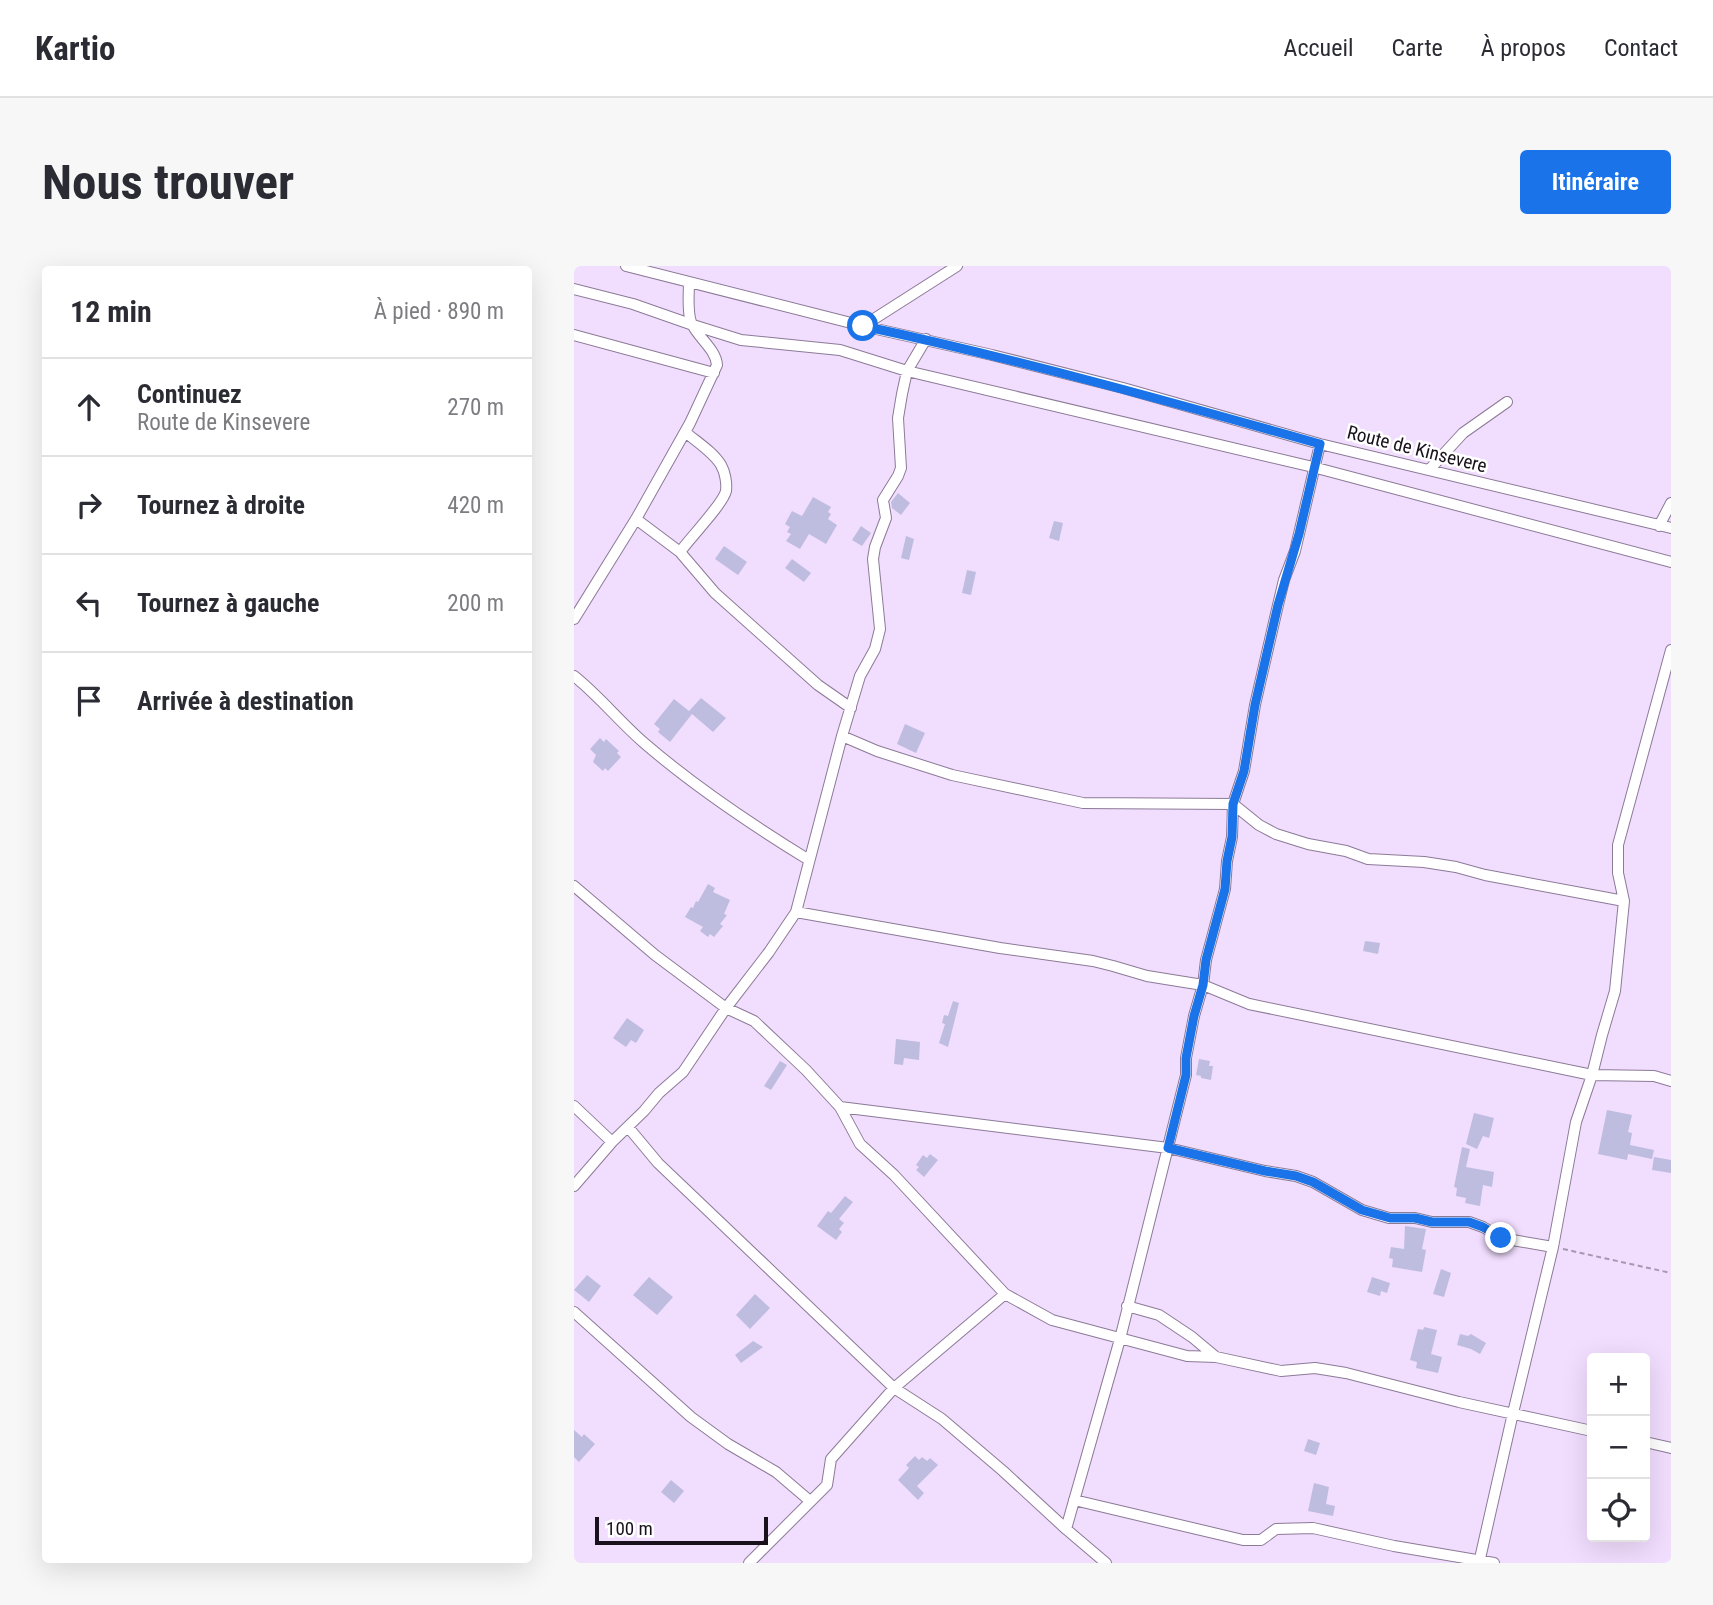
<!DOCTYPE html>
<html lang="fr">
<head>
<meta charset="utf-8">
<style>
  body { margin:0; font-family:"Roboto Condensed",sans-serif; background:#f7f7f7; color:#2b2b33 }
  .controls { position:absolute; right:21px; bottom:21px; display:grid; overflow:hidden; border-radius:7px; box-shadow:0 7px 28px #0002 }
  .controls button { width:63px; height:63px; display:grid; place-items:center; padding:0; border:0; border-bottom:2px solid #e1e1e2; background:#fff; color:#2b2b33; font:35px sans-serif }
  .scale { position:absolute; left:21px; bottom:18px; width:173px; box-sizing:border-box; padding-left:7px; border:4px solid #19121d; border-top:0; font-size:19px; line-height:24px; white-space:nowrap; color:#19121d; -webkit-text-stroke:5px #fff; paint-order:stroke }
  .stop { position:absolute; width:21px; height:21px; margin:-16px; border:5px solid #1a73e8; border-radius:50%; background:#fff }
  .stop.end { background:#1a73e8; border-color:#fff; box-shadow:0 2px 7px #0008 }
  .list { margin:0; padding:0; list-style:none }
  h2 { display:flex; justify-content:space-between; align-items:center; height:91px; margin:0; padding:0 28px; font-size:30px }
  h2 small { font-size:23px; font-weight:400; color:#7c7c81 }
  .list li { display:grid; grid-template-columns:46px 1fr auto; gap:21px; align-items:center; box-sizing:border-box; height:98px; padding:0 28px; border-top:2px solid #e1e1e2 }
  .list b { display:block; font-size:26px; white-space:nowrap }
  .list p { margin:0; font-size:23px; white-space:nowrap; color:#7c7c81 }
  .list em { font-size:23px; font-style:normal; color:#7c7c81 }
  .icon { flex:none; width:38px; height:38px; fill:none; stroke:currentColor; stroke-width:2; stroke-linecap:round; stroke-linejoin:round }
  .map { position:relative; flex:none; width:1097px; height:1297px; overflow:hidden; border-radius:7px }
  header { display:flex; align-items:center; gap:42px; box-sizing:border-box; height:98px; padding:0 35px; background:#fff; border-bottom:2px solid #e1e1e2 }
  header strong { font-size:33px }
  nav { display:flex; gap:38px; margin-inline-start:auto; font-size:24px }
  .intro { display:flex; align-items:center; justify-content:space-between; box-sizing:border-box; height:168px; padding:0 42px }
  h1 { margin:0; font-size:49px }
  .button { padding:18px 32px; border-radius:7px; background:#1a73e8; color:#fff; font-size:24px; font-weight:700 }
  main { display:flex; gap:42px; padding:0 42px }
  aside { flex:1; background:#fff; border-radius:7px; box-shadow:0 7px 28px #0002 }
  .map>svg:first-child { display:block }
  .building { fill:#bebde0 }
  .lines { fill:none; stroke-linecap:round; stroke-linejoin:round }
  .street-casing { stroke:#8c7a97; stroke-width:12 }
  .path { stroke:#a798b1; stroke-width:2; stroke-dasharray:5 3.5; stroke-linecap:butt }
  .street { stroke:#fff; stroke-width:10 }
  .route { stroke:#1a73e8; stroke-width:9 }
  .labels { text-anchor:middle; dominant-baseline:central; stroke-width:5; stroke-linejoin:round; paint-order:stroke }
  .street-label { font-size:19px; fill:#19121d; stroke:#fff }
</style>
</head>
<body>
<header>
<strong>Kartio</strong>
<nav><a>Accueil</a><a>Carte</a><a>À propos</a><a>Contact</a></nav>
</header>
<div class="intro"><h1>Nous trouver</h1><a class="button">Itinéraire</a></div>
<main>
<aside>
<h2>12 min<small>À pied · 890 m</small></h2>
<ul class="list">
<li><svg class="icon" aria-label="ahead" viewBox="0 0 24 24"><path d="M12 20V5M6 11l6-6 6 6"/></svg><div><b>Continuez</b><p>Route de Kinsevere</p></div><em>270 m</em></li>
<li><svg class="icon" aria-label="right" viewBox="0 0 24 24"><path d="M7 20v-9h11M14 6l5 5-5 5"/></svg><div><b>Tournez à droite</b></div><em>420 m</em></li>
<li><svg class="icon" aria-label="left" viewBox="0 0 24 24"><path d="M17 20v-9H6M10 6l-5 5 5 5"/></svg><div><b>Tournez à gauche</b></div><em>200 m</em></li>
<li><svg class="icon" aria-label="arrive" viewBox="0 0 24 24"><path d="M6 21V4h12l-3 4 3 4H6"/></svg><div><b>Arrivée à destination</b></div></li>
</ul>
</aside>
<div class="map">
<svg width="1097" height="1297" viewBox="0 0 1097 1297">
  <rect width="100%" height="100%" fill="#f1ddfe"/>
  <path class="building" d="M324,227l12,10 -9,12 -9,-7 -1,-6z
    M239,231l18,10 -3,5 3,2 -3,5 9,6 -11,19 -17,-10 -9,15 -14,-8 5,-7 -4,-2 3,-5 -5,-3 7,-13 10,5z
    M480,255l9,2 -4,18 -10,-3z
    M287,260l10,7 -9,13 -10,-6z
    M332,270l8,3 -5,21 -8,-2z
    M150,280l23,16 -9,13 -23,-16z
    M218,293l19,14 -7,9 -19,-14z
    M393,304l9,2 -5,23 -9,-2z
    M127,432l25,20 -13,14 -21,-18 -22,28 -12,-10 2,-3 -6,-5 20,-25 15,12z
    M331,458l20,9 -9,20 -19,-9z
    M26,472l4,4 2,-3 13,12 -2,2 4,4 -13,14 -3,-3 -2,3 -10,-9 3,-7 -6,-6z
    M134,618l7,4 -2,4 17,8 -6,14 3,1 -7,9 3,2 -9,11 -4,-3 -2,3 -8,-6 3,-4 -18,-10 6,-10 2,1 3,-7 2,1z
    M791,675l15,2 -2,11 -15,-3z
    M379,735l6,2 -11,44 -9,-4 6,-19 -3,-1 2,-8 4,1z
    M53,752l17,12 -8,13 -5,-3 -5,7 -13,-9z
    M322,773l24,3 -1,18 -15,-2 -1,7 -9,-1z
    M625,793l11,2 -1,5h4l-2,14 -10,-2v-2l-5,-1z
    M206,795l7,4 -16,25 -7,-4z
    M1033,844l25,5 -4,17 4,1 -2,12 24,5 -2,9 -24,-5 -1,6 -29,-6z
    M900,847l20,5 -5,20 -6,-2 -6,13 -11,-5z
    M888,881l8,2 -4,18 28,5 -2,15 -9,-2 -3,21 -15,-3 1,-5 -10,-2 1,-8 -3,-1z
    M356,888l8,6 -14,17 -8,-7 3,-3 -3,-2 7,-10 4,3z
    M1080,891l17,3v13l-19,-3z
    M271,930l8,6 -14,17 5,4 -5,6 3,3 -6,8 -19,-14 11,-15 3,2z
    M831,960l21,3 -4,20 4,1 -4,22 -30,-5 1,-8 -4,-1 2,-11 13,2z
    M867,1003l10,4 -7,24 -11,-3z
    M13,1009l14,11 -12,16 -15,-12z
    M75,1011l24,20 -16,18 -24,-20z
    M798,1011l18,6 -3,10 -6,-2 -1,5 -13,-4z
    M181,1028l15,14 -20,21 -14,-14z
    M850,1061l13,3 -6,24 11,3 -4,16 -22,-5 1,-6 -7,-2 8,-31 5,1z
    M886,1068l8,2 3,-2 15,9 -6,11 -9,-5 -14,-4z
    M179,1075l10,6 -22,16 -6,-8z
    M0,1164l8,7 2,-3 11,10 -16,18 -5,-5z
    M734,1173l12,4 -4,12 -12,-4z
    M341,1190l4,4 3,-3 5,4 3,-3 8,7 -21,21 7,7 -6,7 -20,-20 11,-12 -3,-3z
    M97,1214l13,11 -10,12 -13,-11z
    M740,1217l15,4 -3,17 9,2 -2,10 -25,-5z"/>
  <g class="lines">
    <defs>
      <path id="street" d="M52,0l237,60 129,29 131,33 197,56 351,84
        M0,23l59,15 60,21 48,15 99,10 67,21 406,96 358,95
        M289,60l94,-60
        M0,69l140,38
        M855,204l34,-37 44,-31
        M62,253l44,33 35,41 103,92 33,23
        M1085,260l12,-23
        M106,286c9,-13 43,-48 46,-61 1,-8 -1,-19 -5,-26 -8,-13 -24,-23 -36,-33
        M0,353l62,-100 54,-96 27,-58c-1,-16 -20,-28 -26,-43 -4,-12 -2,-27 -2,-40
        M0,410c25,20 45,45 69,66 52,45 109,83 166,118
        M268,470l35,15 75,24 131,28 150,1 26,21 17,9 32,10 38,7 22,8 56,3 32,5 29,8 139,26
        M0,620l81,69 71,53 28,13 52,49 34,37 20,37 34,31 111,119 47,26 135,36 29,1
        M222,646l204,36 93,13 20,5 34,10 56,9 46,19 343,71 62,1 17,5
        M0,840l38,36
        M266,841l328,41 97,23 31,5 17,6 49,28 27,8h26l17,4h37l14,5 18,11 52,9
        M54,861l30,36 236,225 48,31 61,52 63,58 40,34
        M0,920l38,-44 32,-31 15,-18 24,-21 43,-64 43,-56 27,-40 46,-176 18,-60 15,-27 5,-20 -7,-70 2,-12 11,-29 -3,-18 15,-24 3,-8 -3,-50 4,-24 5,-23 19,-32
        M553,1040l32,9 33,22 24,20 65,14 34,-3 31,5 113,29 133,29
        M0,1046l117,105 37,27 48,28 34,29
        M1071,1176l26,6
        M500,1234l169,40h18l15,-11 37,-1 81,18 100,17
        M492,1263l54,-190 66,-264v-17l8,-42 9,-31 3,-25 19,-71 2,-28 5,-24 1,-33 11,-33 11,-66 23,-100 6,-25 11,-29 25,-107
        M175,1297l78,-78 4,-26 63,-71 111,-94
        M905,1297l34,-150 40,-166 23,-125 16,-47 10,-40 13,-44 9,-90 -6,-28v-28l53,-195"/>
    </defs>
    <use href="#street" class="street-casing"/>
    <path class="path" d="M989,983l108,24"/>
    <use href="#street" class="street"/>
  </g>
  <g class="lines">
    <path class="route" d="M289,60c154,33 305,75 457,118l-21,90 -21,71 -23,100 -11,66 -11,33 -1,33 -5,24 -2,28 -19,71 -3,25 -9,31 -8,42v17l-18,73 97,23 31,5 17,6 49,28 28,8h25l17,4h37l14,5 18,11"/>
  </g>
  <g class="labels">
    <g class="street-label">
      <text transform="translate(843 183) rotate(14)">Route de Kinsevere</text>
    </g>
  </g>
</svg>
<div class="controls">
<button>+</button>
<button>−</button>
<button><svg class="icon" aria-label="locate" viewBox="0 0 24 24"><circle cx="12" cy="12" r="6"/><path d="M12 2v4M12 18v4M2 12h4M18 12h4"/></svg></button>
</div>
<div class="scale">100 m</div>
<div class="stop" style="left:289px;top:60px"></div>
<div class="stop end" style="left:927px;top:972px"></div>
</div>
</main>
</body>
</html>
